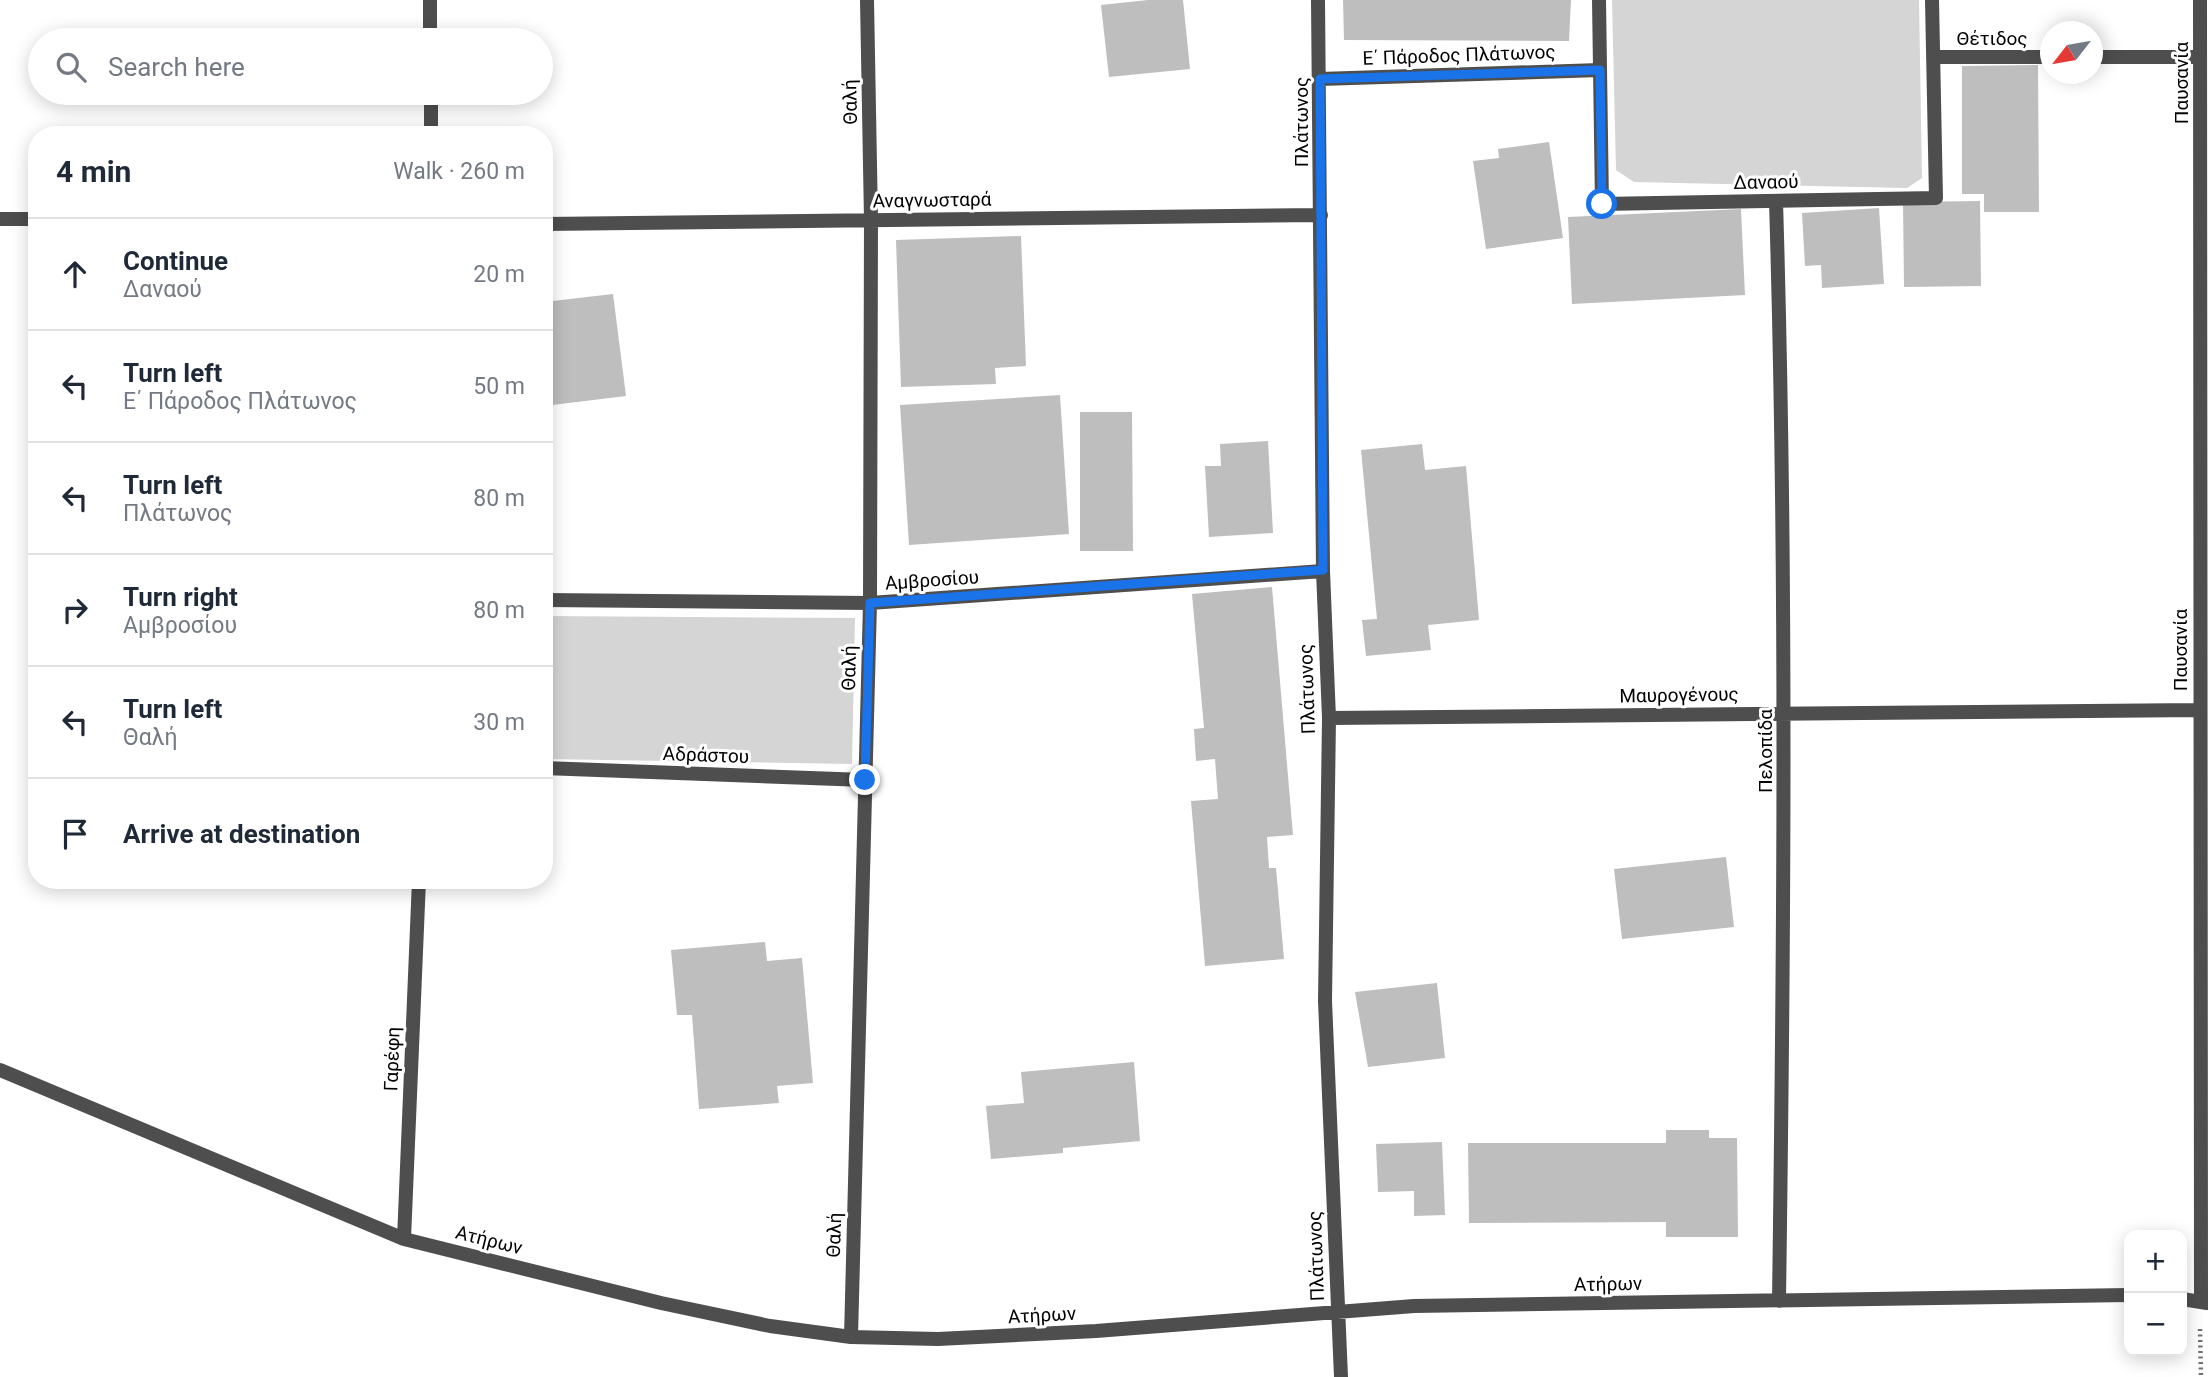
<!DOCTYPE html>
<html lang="en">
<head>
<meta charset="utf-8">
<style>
  body { margin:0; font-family:Roboto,sans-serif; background:#f2f2f3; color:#1f2937 }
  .controls { position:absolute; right:21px; bottom:21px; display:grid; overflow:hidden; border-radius:14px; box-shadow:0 4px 18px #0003 }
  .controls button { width:63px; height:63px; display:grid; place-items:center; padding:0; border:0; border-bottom:2px solid #e0e1e3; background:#fff; color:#1f2937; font:35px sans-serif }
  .compass { position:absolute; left:2040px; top:21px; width:63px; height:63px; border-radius:50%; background:#fff; box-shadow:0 4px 18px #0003; rotate:239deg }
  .stop { position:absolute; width:21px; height:21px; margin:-16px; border:5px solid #1a73e8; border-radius:50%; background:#fff }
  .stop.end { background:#1a73e8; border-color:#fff; box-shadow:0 2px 7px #0008 }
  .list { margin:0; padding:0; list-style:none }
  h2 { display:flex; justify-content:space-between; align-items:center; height:91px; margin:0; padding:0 28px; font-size:30px }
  h2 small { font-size:23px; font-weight:400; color:#747a83 }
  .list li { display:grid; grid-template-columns:46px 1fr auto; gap:21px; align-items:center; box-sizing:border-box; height:112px; padding:0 28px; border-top:2px solid #e0e1e3 }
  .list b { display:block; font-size:26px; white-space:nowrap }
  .list p { margin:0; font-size:23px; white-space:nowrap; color:#747a83 }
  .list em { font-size:23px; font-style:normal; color:#747a83 }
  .icon { flex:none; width:38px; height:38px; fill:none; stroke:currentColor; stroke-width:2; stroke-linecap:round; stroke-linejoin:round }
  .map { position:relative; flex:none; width:2208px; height:1377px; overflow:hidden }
  .search { position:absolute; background:#fff; box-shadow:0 4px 18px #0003; left:28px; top:28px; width:525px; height:77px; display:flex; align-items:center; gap:18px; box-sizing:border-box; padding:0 24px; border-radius:38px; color:#747a83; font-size:26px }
  .panel { position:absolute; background:#fff; box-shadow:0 4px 18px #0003; left:28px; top:126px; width:525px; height:763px; border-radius:28px }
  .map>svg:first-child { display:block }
  .green { fill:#d5d5d5 }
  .building { fill:#bebebe }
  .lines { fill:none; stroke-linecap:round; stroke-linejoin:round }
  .path { stroke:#707070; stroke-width:4.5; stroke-dasharray:2 3.5; stroke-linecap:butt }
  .street { stroke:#4e4e4e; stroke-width:14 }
  .route { stroke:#1a73e8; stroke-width:9 }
  .labels { text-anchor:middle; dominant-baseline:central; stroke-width:6; stroke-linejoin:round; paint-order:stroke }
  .street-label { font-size:19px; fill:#000; stroke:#fff }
</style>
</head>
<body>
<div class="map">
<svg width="2208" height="1377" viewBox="0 0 2208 1377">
  <rect width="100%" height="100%" fill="#fff"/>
  <path class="green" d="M1612,0h307l3,178 -15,10 -273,-6 -18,-12z
    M544,616l311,2 -3,146 -308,-5z"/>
  <path class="building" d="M1148,0h35l7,69 -81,8 -8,-72z
    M1343,0h228l-2,41 -225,-1z
    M2038,65l1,147h-55v-18h-22v-128z
    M1549,142l14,96 -77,11 -13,-88 26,-3 -1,-9z
    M1980,201l1,85 -77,1 -1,-85z
    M1879,208l5,76 -62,4 -1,-23 -16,1 -3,-53z
    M1741,209l4,86 -173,9 -4,-87z
    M1021,236l5,130 -31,2 1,16 -95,3 -5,-147z
    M613,294l13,102 -82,10v-104z
    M1060,395l9,139 -160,11 -9,-140z
    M1080,412h52l1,139h-53z
    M1268,441l5,92 -64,4 -4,-71h16l-1,-22z
    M1422,444l3,26 41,-4 13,154 -51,5 3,25 -65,6 -4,-36 15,-1 -16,-169z
    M1272,587l21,248 -26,2 2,31h7l8,91 -79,7 -14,-165 27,-2 -3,-40 -19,2 -2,-32 10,-1 -12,-134z
    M544,857l5,18 -5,1z
    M1726,857l8,70 -112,12 -8,-70z
    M469,880h43v2l-41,7z
    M765,942l2,19 35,-3 11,125 -36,3 2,17 -80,6 -7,-94h-15l-6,-65z
    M1437,983l8,75 -77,9 -13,-75z
    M1134,1062l6,79 -77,7v5l-72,6 -5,-53 38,-3 -3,-31z
    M1666,1130h43v8h28l1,99h-72v-15l-197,1 -1,-80h198z
    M1442,1142l3,73 -31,1v-25l-36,1 -2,-48z"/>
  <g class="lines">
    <path class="path" d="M2200,1329l1,48"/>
    <path class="street" d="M430,0v40
      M1318,0l5,571 6,147 -4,283 16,376
      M1599,0l3,204 334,-6 -4,-198
      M2200,0l1,1300
      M1933,57h117
      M2092,57h108
      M1320,79l280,-9
      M431,93v42
      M1776,201c11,367 8,733 3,1100
      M0,219h37
      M544,224l777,-9
      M544,600l326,3 453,-32
      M1329,718l870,-8
      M544,768l321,12
      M0,1070l404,169 257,64 109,23 81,11 87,2 158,-8 318,-25 715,-11
      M404,1239l15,-359
      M2182,1299l25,4
      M851,1337l19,-734 1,-383 -4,-220"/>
  </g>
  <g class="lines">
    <path class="route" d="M865,780l5,-177 453,-33 -3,-491 280,-9 2,134"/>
  </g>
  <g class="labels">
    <g class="street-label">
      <text x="1992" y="38">Θέτιδος</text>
      <text transform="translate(1459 55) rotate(-2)">Ε΄ Πάροδος Πλάτωνος</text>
      <text transform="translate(2181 83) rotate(-90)">Παυσανία</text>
      <text transform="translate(850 102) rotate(-91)">Θαλή</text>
      <text transform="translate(1301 122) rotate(-90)">Πλάτωνος</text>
      <text transform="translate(1766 182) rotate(-1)">Δαναού</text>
      <text transform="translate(932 200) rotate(-1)">Αναγνωσταρά</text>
      <text transform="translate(932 580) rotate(-4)">Αμβροσίου</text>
      <text transform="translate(2180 650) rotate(-90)">Παυσανία</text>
      <text transform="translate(849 668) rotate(-89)">Θαλή</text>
      <text transform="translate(1307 689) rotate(-92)">Πλάτωνος</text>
      <text transform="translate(1679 695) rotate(-1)">Μαυρογένους</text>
      <text transform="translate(1765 751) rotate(-90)">Πελοπίδα</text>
      <text transform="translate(706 755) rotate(2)">Αδράστου</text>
      <text transform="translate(392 1059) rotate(-88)">Γαρέφη</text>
      <text transform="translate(834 1235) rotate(-88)">Θαλή</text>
      <text transform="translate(489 1240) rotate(14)">Ατήρων</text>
      <text transform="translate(1316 1256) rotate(-92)">Πλάτωνος</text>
      <text transform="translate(1608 1284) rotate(-1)">Ατήρων</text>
      <text transform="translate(1042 1315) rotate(-3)">Ατήρων</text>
    </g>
  </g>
</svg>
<div class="controls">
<button>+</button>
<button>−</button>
</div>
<svg class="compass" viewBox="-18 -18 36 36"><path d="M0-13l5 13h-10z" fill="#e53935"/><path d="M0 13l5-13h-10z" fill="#747a83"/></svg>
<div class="stop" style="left:1602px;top:204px"></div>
<div class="stop end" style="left:865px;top:780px"></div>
<div class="search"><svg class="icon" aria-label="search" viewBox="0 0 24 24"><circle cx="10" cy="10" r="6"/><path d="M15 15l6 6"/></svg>Search here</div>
<section class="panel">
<h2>4 min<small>Walk · 260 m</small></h2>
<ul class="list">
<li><svg class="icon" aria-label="ahead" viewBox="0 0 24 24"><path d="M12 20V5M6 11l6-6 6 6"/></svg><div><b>Continue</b><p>Δαναού</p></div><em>20 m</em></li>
<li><svg class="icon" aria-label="left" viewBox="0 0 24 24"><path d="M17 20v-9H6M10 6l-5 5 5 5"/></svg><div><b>Turn left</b><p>Ε΄ Πάροδος Πλάτωνος</p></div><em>50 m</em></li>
<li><svg class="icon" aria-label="left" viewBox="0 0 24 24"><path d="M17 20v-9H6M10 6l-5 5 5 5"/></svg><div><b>Turn left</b><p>Πλάτωνος</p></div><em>80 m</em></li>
<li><svg class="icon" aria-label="right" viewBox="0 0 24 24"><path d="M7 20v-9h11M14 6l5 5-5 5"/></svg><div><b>Turn right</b><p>Αμβροσίου</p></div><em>80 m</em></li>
<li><svg class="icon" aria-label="left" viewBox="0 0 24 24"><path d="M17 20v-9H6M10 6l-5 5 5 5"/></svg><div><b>Turn left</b><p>Θαλή</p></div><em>30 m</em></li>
<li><svg class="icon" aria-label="arrive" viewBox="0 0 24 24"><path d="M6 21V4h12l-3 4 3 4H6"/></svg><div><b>Arrive at destination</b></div></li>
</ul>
</section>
</div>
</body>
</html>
